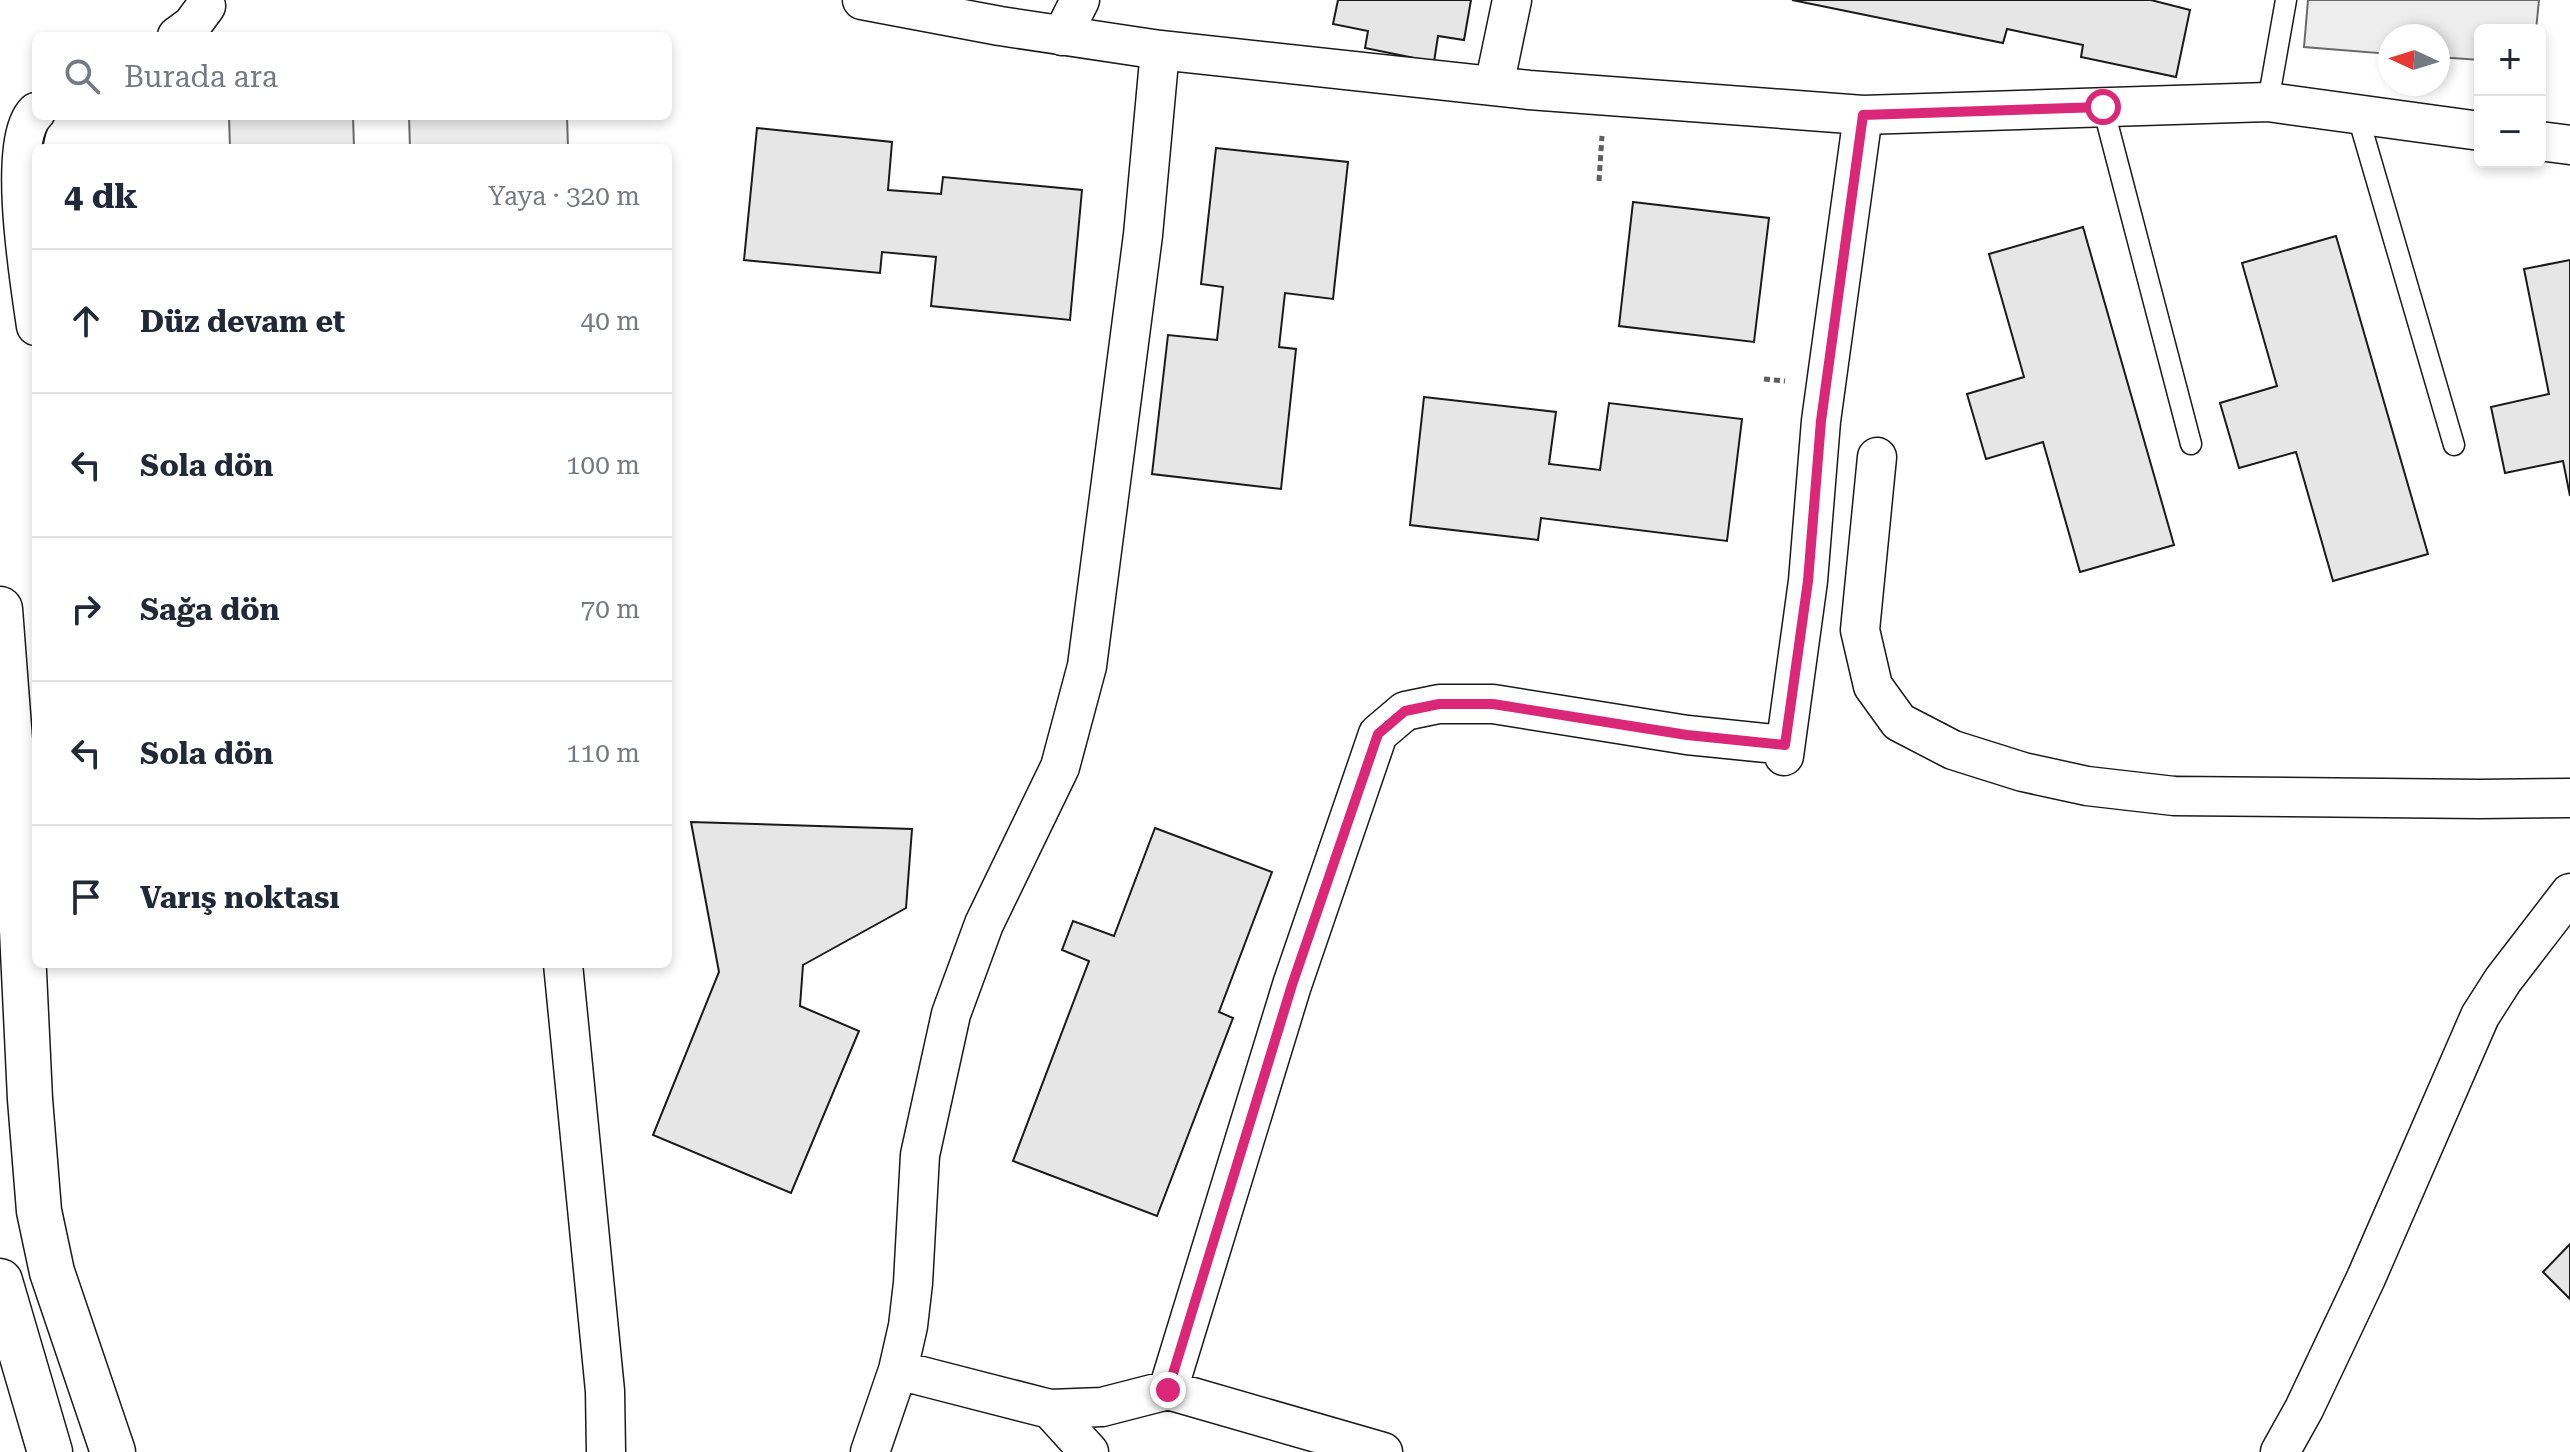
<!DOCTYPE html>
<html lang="tr">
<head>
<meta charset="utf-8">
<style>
  body { margin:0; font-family:"Roboto Serif",serif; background:#f2f2f3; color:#1f2937 }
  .controls { position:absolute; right:24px; top:24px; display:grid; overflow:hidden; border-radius:12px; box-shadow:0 4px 12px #0003 }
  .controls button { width:72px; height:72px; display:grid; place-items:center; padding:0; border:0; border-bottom:2px solid #e0e1e3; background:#fff; color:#1f2937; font:40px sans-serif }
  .compass { position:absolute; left:2378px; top:24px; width:72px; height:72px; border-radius:50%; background:#fff; box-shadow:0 4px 12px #0003; rotate:274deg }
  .stop { position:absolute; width:24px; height:24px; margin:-18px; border:6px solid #db2777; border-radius:50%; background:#fff }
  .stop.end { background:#db2777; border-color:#fff; box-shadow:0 2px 8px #0008 }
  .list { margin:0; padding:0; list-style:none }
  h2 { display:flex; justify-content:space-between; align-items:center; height:104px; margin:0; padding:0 32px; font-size:34px }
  h2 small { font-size:26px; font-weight:400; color:#747a83 }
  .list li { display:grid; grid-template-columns:52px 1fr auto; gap:24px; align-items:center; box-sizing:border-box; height:144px; padding:0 32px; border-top:2px solid #e0e1e3 }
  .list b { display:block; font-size:30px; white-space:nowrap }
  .list em { font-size:26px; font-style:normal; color:#747a83 }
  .icon { flex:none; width:44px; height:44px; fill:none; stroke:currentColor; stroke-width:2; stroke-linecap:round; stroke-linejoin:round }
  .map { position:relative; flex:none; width:2570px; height:1452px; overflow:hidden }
  .search { position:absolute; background:#fff; box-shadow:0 4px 12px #0003; left:32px; top:32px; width:640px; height:88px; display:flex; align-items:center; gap:20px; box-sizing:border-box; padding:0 28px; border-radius:12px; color:#747a83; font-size:30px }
  .panel { position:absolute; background:#fff; box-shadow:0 4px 12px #0003; left:32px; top:144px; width:640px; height:824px; border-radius:12px }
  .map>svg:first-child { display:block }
  .built { fill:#ededed; stroke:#6a6a6a; stroke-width:2 }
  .building { fill:#e6e6e6; stroke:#1a1a1a; stroke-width:2 }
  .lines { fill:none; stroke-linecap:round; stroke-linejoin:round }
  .lane-casing { stroke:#1a1a1a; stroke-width:23 }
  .street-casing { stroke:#1a1a1a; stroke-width:41 }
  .secondary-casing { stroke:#1a1a1a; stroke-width:47 }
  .path { stroke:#5f5f5f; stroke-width:5; stroke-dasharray:6 4; stroke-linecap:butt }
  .lane { stroke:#fff; stroke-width:20 }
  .street { stroke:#fff; stroke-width:38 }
  .secondary { stroke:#fff; stroke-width:44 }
  .route { stroke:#db2777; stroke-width:10 }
</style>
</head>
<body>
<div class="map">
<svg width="2570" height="1452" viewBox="0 0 2570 1452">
  <rect width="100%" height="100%" fill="#fff"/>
  <path class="built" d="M2308,0h231l-3,30h-56v30l-42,-3v-21h-48v18l-86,-7z
    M229,116h124l1,32h-124z
    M409,116h158l1,32h-158z"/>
  <path class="building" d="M1338,0h133l-7,40 -26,-4 -4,26 -69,-14 3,-17 -35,-7z
    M1792,0h359l39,10 -14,67 -95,-20 2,-12 -76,-16 -4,14z
    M757,128l135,14 -4,48 53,4 2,-17 139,13 -12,130 -139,-14 5,-49 -54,-5 -2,21 -136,-13z
    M1216,148l132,14 -15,137 -48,-6 -6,54 17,2 -15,140 -129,-15 16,-139 49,5 6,-53 -22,-3z
    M1633,202l136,16 -15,124 -135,-16z
    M2083,227l91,318 -94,27 -37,-130 -57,17 -19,-65 57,-17 -35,-123z
    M2336,236l92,318 -95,27 -37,-129 -57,16 -19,-65 57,-17 -35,-123z
    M2570,260v236l-7,-35 -58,12 -14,-66 58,-13 -25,-125z
    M1424,397l132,15 -7,52 51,6 9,-67 133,16 -15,122 -186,-23 -3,22 -128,-15z
    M691,822l221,7 -6,79 -103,57 -3,41 59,25 -68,162 -138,-58 66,-163z
    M1155,828l117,44 -53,140 14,6 -76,198 -144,-55 76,-200 -27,-11 11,-29 41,15z
    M2570,1244v55l-27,-27z"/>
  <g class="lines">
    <defs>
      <path id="lane" d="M2268,102l18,-102
        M2103,107l88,337
        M2357,113l97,332"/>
      <path id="street" d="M862,0l138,26 160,24 369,40 334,25 405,-13 212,29
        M177,36l15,-11 14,-19
        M1062,36l18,-36
        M1494,86l18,-86
        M36,112c-30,29 -6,172 0,214
        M2540,141l30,4
        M1877,457l-17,173 13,56 26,36 54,28 70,22 64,14 87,10 306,3 90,-1
        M1784,756l24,-175 13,-160 42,-306
        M563,964l42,427 1,61
        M898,1370l152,39 52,-2 66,-17 215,62
        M1168,1390l124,-405 86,-251 27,-23 34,-7h54l194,31 98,10
        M1050,1409l39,43
        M870,1452l28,-82 10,-44 5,-43 7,-128 31,-141 33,-90 76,-157 27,-101 56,-431 17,-185
        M2280,1452l24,-43 62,-131 114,-262 23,-36 67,-87"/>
      <path id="secondary" d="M0,609l18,236 12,254 9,112 13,61 61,180
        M0,1281l50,171"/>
    </defs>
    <use href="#lane" class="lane-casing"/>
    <use href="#street" class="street-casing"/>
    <use href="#secondary" class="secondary-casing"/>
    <path class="path" d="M1599,181l3,-45
      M1764,379l21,2"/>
    <use href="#lane" class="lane"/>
    <use href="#street" class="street"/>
    <use href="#secondary" class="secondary"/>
  </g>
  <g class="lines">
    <path class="route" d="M1168,1390l124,-405 86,-251 27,-23 34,-7h54l194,31 98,10 23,-164 13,-160 42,-306 240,-8"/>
  </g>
</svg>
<div class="controls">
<button>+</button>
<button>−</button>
</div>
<svg class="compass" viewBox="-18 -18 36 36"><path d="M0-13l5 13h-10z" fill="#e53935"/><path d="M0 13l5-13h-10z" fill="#747a83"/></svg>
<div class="stop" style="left:2103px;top:107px"></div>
<div class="stop end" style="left:1168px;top:1390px"></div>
<div class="search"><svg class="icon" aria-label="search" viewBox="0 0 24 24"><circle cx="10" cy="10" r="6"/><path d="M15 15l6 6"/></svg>Burada ara</div>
<section class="panel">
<h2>4 dk<small>Yaya · 320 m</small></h2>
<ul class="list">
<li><svg class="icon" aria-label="ahead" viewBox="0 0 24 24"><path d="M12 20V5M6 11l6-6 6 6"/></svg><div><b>Düz devam et</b></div><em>40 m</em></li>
<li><svg class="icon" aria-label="left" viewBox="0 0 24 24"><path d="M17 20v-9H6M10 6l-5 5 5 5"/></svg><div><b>Sola dön</b></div><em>100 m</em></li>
<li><svg class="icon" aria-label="right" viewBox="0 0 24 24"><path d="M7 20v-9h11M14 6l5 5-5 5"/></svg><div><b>Sağa dön</b></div><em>70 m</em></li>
<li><svg class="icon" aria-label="left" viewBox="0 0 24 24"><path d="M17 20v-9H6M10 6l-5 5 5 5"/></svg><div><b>Sola dön</b></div><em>110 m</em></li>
<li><svg class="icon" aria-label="arrive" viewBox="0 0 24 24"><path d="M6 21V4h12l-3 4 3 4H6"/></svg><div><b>Varış noktası</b></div></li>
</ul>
</section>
</div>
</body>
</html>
